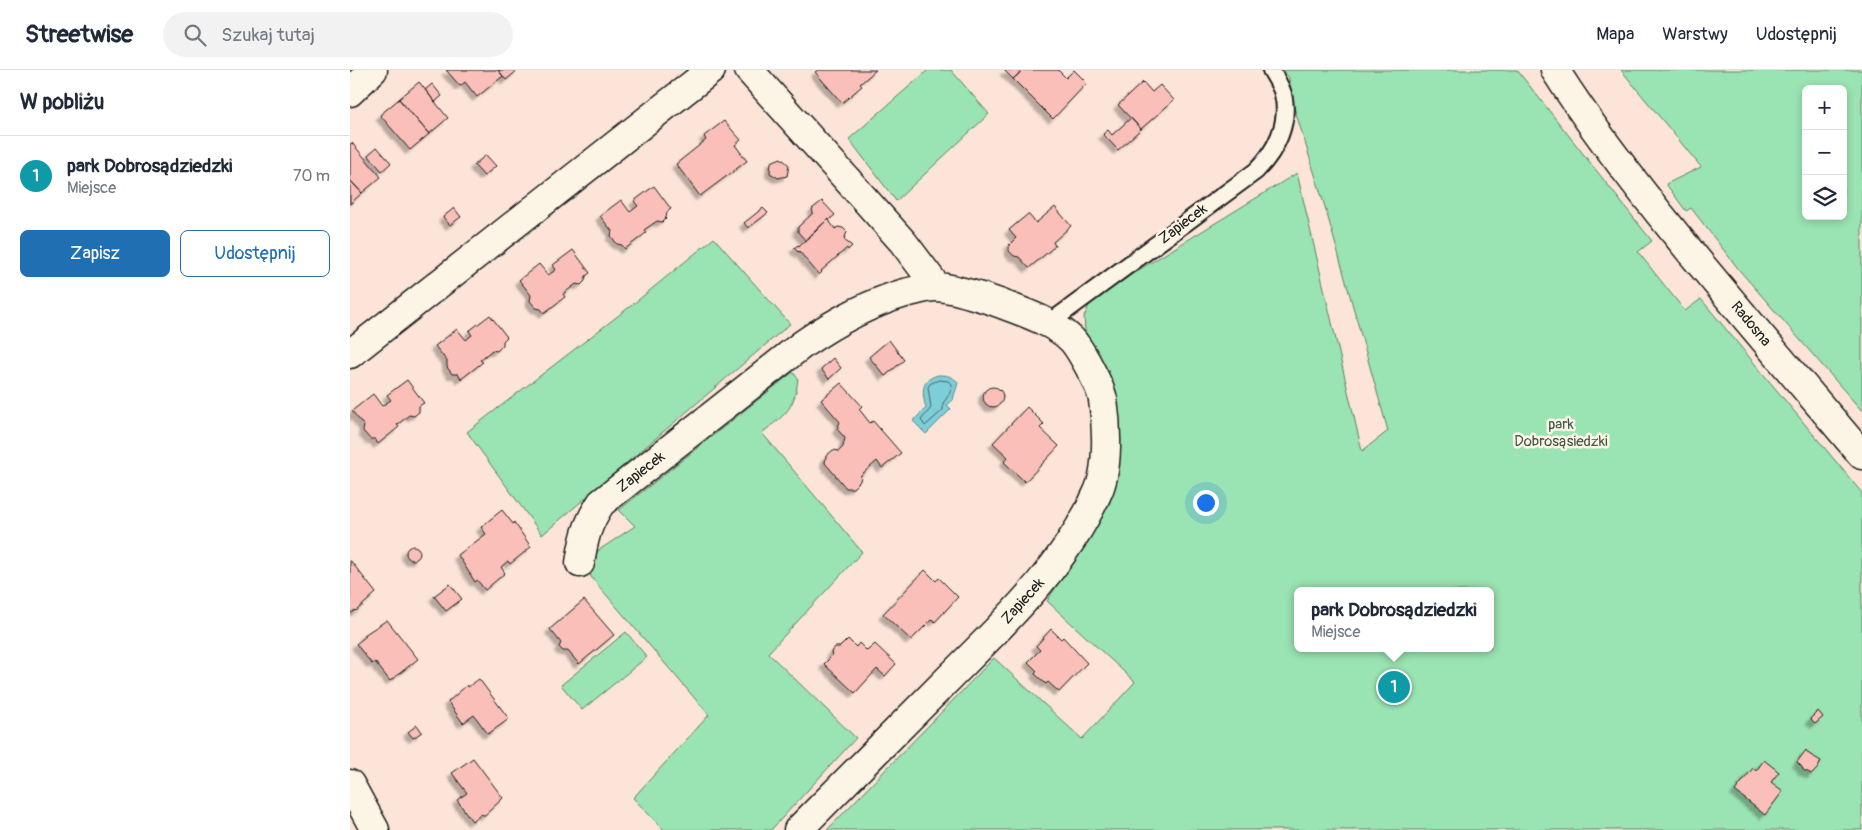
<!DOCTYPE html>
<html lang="pl">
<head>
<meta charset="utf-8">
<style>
  body { margin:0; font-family:Pangolin,sans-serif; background:#f2f2f3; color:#1f2937 }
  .controls { position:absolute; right:15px; top:15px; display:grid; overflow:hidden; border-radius:8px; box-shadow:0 2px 8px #0003 }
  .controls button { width:45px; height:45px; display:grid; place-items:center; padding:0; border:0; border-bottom:1px solid #e0e1e3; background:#fff; color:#1f2937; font:25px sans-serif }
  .you { position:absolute; left:855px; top:432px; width:18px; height:18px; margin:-12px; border:4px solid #fff; border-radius:50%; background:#1a73e8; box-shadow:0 0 0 8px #1a73e833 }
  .badge { display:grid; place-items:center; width:32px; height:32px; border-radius:50%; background:#1f6fb2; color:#fff; font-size:16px; font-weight:700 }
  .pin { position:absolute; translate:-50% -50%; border:2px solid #fff; box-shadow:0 1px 5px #0006 }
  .popup { position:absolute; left:944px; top:517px; width:200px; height:65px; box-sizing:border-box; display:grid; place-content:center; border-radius:8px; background:#fff; filter:drop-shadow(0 1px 4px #0005); font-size:16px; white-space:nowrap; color:#747a83 }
  .popup b { font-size:19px; color:#1f2937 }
  .popup::after { content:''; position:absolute; left:50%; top:100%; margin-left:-10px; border:10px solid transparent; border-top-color:#fff }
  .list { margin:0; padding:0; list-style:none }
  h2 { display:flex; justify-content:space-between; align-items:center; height:65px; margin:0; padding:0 20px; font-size:21px }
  h2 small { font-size:16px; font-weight:400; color:#747a83 }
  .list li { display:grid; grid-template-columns:32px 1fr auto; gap:15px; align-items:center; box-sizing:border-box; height:80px; padding:0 20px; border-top:1px solid #e0e1e3 }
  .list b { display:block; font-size:19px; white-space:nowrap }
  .list p { margin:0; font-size:16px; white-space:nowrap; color:#747a83 }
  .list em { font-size:16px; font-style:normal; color:#747a83 }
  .actions { display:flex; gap:10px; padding:15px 20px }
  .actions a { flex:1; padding:11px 0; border:1px solid #1f6fb2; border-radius:8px; text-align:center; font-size:18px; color:#1f6fb2 }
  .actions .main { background:#1f6fb2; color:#fff }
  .icon { flex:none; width:28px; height:28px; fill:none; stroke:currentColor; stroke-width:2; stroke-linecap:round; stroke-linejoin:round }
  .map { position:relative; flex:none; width:1512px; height:760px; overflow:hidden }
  header { display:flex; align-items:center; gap:30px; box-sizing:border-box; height:70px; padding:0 25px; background:#fff; border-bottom:1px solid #e0e1e3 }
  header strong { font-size:24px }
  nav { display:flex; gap:28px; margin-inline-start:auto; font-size:18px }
  .search { width:350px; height:45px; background:#f2f2f3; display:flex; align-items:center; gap:12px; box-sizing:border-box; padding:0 18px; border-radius:28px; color:#747a83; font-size:19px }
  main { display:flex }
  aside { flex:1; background:#fff }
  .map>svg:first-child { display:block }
  .green { fill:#9ae3b2; stroke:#5b8067; fill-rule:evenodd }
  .water { fill:#7eced8; stroke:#57878d }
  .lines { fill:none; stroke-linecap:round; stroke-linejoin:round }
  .shore { stroke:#436367; stroke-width:1 }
  .building { fill:#fbbfba; stroke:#1c1c1c; filter:url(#shadow) }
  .lane-casing { stroke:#1c1c1c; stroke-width:20 }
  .street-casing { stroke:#1c1c1c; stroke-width:31 }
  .secondary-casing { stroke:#1c1c1c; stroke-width:31 }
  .lane { stroke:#fcf5e5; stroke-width:16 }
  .street { stroke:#fcf5e5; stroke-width:28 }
  .secondary { stroke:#fcf5e5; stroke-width:28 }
  .labels { text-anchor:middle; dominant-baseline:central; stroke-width:5; stroke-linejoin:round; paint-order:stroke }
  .street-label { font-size:15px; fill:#1c1c1c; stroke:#fcf5e5 }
  .park-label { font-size:15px; fill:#425849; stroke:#fcf5e5 }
</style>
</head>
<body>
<header>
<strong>Streetwise</strong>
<div class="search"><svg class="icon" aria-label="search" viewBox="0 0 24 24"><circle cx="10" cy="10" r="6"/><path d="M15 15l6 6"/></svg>Szukaj tutaj</div>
<nav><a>Mapa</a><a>Warstwy</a><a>Udostępnij</a></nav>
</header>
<main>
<aside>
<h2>W pobliżu<small></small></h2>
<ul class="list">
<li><span class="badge" style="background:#0f9aa8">1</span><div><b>park Dobrosądziedzki</b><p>Miejsce</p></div><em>70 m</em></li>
</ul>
<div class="actions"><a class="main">Zapisz</a><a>Udostępnij</a></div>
</aside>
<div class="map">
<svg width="1512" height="760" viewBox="0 0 1512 760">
  <defs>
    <filter id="shadow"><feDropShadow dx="-4.5" dy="4.5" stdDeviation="1" flood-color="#0004"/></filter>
  </defs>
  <rect width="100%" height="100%" fill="#fce5d8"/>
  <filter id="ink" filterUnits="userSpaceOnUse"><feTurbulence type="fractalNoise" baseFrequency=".02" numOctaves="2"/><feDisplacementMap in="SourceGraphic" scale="10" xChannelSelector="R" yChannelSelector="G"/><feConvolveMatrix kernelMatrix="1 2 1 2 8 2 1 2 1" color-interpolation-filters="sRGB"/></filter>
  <g filter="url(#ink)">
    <path class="green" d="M578,0h23l38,44 -93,87 -47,-62z
      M933,0h234l135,171 -14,11 47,59 16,-12 161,194v337h-1035l167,-172 88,81 53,-57 -88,-81 26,-41 34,-62 -8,-138 -14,-29 -1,-14 6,-14 21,-16 186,-114 65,278 26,-20 -63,-224 -32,-103 -4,-26zM948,521h192v57h-192z
      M1271,0h241v341l-122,-140 -49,-63 -5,3 -20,-27 35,-17zM1456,19h37v127h-37z
      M364,168l76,86 -248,211 -75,-103 165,-127z
      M443,302l5,7c-4,32 -13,35 -36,54l100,119 -94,101 88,85 -85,92h-107l-31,-32 76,-83 -118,-138 -4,-19 48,-32 -16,-16z
      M276,562l21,25 -65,53 -21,-25z"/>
    <path class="water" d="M588,305c9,0 14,1 20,7 -1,7 -4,11 -5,18l-6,5 4,4 -25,25 -13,-13 13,-13c-4,-15 -6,-28 12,-33z"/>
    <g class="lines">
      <path class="shore" d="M589,310l9,1 4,3c0,7 -5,14 -9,19v7l-18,16 -4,-6 10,-12 -3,-21 2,-3z"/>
    </g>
    <path class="building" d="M96,0h52l5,6 -26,21 -12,-15 -5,4z
      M148,0h20l-12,10z
      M468,0h58l-16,14 2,2 -20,17 -27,-31z
      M654,0h19l-10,9z
      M673,0h35l8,8 8,-8 13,13 -34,36 -40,-40z
      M69,12l29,36 -19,16 -30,-35z
      M793,12l9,10 8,-7 14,15 -33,29 -23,-24z
      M82,14l10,12 -7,6 -10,-12z
      M49,29l30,35 -19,16 -30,-35z
      M781,48l10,11 -23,21 -15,-16 5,-4 4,5z
      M374,51l17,19 -6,5 12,16 -47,35 -24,-32 30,-24 -2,-4z
      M2,73l29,34 -19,16 -12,-13v-36z
      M27,77l14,16 -9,8 -14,-16z
      M136,85l10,11 -12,10 -10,-11z
      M431,88l8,7 -2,11 -9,2 -8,-5 1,-11z
      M0,110l12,13 -12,11z
      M304,116l17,23 -4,3 -1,6 -4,4 -5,-1 -13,9 2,3 -21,16 -3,-4 -5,-1 -6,-8 1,-5 -12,-15 21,-16 9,12 8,-6 -4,-5z
      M472,131l13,14 -6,5 -1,-1 -22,22 -8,-9v-5l15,-14 -1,-4z
      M705,137l16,19 -18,16 2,4 -26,22 -10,-11 -5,-1 -5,-5v-6l7,-7 -7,-8 19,-16 8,9z
      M104,138l7,9 -11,8 -7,-8z
      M413,138l5,5 -20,15 -4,-5z
      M478,149l7,10 3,-2 5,1 4,4 -3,8 8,6 -4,4 -1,-2 -26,23 1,1 -3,3 -20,-24 -1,1 -4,-4 4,-3 1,1z
      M223,180l17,23 -4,3 -1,5 -4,4 -5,-1 -13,10 2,3 -21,16 -3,-4 -5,-1 -6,-7 1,-6 -12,-15 20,-16 9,11 8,-5 -3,-5z
      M140,245l17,22 -4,4v4l-6,6 -5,-1 -12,10 3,2 -22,17 -3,-5h-6l-5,-7v-6l-12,-15 22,-17 9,11 6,-5 -3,-4z
      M539,270l15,20 -19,16 -16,-19z
      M483,288l8,10 -12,11 -8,-10z
      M57,310l17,23 -5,3v6l-5,4 -5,-1 -12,10 2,2 -21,17 -3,-5h-5l-7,-8 1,-5 -12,-15 21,-17 9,12 9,-6 -4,-5z
      M491,313l21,23 -3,3 11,14 3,-2 28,32 -19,15 -5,-7 -16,14 -1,6 -7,7h-7l-21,-25 1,-7 7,-6 6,1 4,-4 2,-9 -8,-9 3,-7 -19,-22z
      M633 327a10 10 0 1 1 20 0a10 10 0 1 1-20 0Z
      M677,337l17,17 -4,4 19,18 -34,36 -21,-20 4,-5 -15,-14z
      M152,440l11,14 1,-2 17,25 -21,17 -2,-3 -7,6 4,6 -20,17 -8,-10 -2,2 -17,-27 28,-21 -5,-7z
      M56 483a7 7 0 1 1 14 0a7 7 0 1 1-14 0Z
      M0,490l26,33 -20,18 -1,-1 -5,4z
      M575,500l11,11 3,-3 19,19 -23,25 -3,-3 -21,21 -28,-26z
      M100,514l12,15 -16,12 -12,-15z
      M234,530l30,35 -35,29 -11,-13h-5l-4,-4 2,-4 -11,-14z
      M37,550l31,39 -28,22 -15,-19 -3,2 -16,-20 10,-8 -2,-1z
      M701,559l10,10 2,-2 24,26 -28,29 -11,-10 -2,2 -11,-10 2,-3 -9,-9 12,-12 -4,-4z
      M498,569l8,8 3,-4 8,8 8,-7 21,20 -11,12 -8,-7 -22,24 -31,-29 8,-8 -1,-4 4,-5h5z
      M129,609l30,40 -21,15 -14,-19 -11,8 -15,-21 19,-17 1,2z
      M1468,641l5,6 -8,7 -5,-5z
      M67,655l5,7 -9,6 -5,-6z
      M1456,680l3,4 12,7 -3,7 -6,6 -9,-4 -1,-3 -5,-5z
      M123,688l30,40 -18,17h-2l-1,-1 -10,7 -15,-21 10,-7 -15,-20z
      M1414,690l15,12 -8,10 12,9 -18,24 -30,-24 18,-23 3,3z"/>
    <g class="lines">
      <defs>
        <path id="lane" d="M698,254l208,-153c20,-20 34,-48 27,-77 -2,-8 -8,-17 -12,-24"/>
        <path id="street" d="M399,0l154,172 34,45
          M0,22l23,-22
          M0,284l361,-284
          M230,493c4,-26 7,-38 21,-60l202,-159c32,-22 64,-40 102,-51 10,-2 21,-6 31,-6 15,0 56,13 71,19 19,7 49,18 64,33 9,9 30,48 32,61 4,26 6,70 -6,94 -33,73 -92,128 -148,184 -50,51 -101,101 -151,152
          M0,714l25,46"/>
        <path id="secondary" d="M1205,0c37,59 80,114 124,168 60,73 122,145 183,217"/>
      </defs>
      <use href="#lane" class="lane-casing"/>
      <use href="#street" class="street-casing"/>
      <use href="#secondary" class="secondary-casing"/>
      <use href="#lane" class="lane"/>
      <use href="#street" class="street"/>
      <use href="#secondary" class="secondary"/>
    </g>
  </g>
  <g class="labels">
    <g class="street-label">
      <text transform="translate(833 154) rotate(-37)">Zapiecek</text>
      <text transform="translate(1401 254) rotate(50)">Radosna</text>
      <text transform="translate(291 402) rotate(-38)">Zapiecek</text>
      <text transform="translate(673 531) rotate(-48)">Zapiecek</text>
    </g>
    <g class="park-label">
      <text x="1211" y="354">park<tspan x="1211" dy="17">Dobrosąsiedzki</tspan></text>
    </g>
  </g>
</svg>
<div class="controls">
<button>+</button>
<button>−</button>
<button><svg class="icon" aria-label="layers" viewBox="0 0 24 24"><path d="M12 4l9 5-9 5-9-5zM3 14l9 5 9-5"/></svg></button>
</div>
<div class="you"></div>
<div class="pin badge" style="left:1044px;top:617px;background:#0f9aa8">1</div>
<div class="popup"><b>park Dobrosądziedzki</b>Miejsce</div>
</div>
</main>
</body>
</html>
